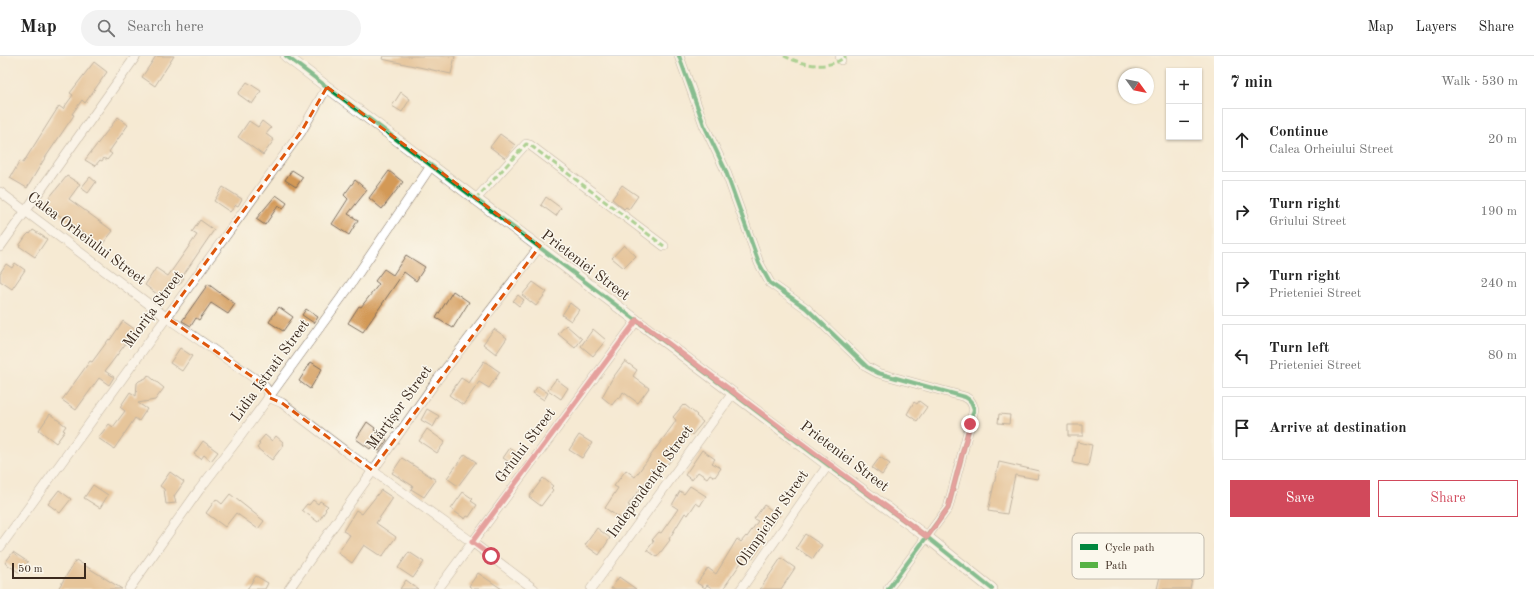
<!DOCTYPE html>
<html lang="en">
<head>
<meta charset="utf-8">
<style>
  body { margin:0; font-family:"Old Standard TT",serif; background:#f2f2f2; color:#222 }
  .controls { position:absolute; right:12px; top:12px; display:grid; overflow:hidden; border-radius:0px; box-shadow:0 1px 3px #0004 }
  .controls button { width:36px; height:36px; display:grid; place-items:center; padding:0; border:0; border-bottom:1px solid #e0e0e0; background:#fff; color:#222; font:20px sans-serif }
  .compass { position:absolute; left:1118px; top:12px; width:36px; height:36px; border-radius:50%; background:#fff; box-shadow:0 1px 3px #0004; rotate:123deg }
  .scale { position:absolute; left:12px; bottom:10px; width:74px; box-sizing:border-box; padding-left:4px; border:2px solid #3b2a1e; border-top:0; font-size:11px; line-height:14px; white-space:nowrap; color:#3b2a1e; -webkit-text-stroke:3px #fbf7ec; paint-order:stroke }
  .stop { position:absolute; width:12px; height:12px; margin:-9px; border:3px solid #d1495b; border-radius:50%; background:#fff }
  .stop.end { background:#d1495b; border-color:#fff; box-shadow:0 1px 4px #0008 }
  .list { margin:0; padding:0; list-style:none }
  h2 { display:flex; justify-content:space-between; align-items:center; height:52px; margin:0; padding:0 16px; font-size:17px }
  h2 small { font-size:13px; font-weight:400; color:#767676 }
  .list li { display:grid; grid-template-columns:26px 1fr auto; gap:12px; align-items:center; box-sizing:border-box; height:64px; margin:0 8px 8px; padding:0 8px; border:1px solid #e0e0e0; border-radius:0px }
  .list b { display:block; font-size:15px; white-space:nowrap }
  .list p { margin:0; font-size:13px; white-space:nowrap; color:#767676 }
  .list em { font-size:13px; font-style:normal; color:#767676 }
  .actions { display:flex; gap:8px; padding:12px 16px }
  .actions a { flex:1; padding:9px 0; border:1px solid #d1495b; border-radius:0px; text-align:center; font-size:14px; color:#d1495b }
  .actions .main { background:#d1495b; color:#fff }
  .icon { flex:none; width:22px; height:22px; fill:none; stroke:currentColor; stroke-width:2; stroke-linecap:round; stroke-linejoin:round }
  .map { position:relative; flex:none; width:1214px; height:533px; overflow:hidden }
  header { display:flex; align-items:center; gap:24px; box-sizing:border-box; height:56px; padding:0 20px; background:#fff; border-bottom:1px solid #e0e0e0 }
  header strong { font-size:19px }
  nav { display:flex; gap:22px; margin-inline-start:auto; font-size:14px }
  .search { width:280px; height:36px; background:#f2f2f2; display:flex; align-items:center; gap:10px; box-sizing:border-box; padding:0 14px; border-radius:22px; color:#767676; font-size:15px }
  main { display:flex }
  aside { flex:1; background:#fff }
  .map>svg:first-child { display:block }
  .building { fill:#d39956 }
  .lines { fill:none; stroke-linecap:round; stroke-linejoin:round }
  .minor-casing { stroke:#7c6d5d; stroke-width:10 }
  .tertiary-casing { stroke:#7c6d5d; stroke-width:12 }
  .minor { stroke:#fff; stroke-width:9 }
  .tertiary { stroke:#fff; stroke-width:11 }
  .quiet { stroke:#57b245; stroke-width:3; stroke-dasharray:6 3; stroke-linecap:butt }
  .cycleway-casing { stroke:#fbf7ec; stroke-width:6 }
  .cycleway { stroke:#00873e; stroke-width:4 }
  .route { stroke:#d1495b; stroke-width:5 }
  .marked { fill:none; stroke:#df570d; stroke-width:3; stroke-dasharray:8 5; stroke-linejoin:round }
  .labels { text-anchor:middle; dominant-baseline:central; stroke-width:3; stroke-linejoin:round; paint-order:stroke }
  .street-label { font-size:15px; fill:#3b2a1e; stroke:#fbf7ec }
  .key { fill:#fbf7ec; stroke:#c1baae; stroke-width:1 }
  .key-label { font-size:11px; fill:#3b2a1e }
</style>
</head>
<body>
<header>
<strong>Map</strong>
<div class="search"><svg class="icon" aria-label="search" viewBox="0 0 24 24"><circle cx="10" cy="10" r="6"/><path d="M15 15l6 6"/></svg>Search here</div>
<nav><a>Map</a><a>Layers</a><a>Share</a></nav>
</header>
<main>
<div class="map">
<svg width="1214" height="533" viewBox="0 0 1214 533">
  <rect width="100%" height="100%" fill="#fbf7ec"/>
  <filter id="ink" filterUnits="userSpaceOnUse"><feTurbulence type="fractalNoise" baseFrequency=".025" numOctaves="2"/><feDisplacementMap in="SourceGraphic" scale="8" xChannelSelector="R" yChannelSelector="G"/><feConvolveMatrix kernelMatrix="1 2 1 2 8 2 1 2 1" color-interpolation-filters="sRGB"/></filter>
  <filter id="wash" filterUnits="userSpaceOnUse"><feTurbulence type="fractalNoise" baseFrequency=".012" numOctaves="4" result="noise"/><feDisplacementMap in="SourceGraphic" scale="16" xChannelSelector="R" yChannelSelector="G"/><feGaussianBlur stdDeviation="0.9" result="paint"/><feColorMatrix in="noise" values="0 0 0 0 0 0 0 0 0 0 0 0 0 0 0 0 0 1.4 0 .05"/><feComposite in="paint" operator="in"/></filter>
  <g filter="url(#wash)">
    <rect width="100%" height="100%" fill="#f5ead3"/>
    <g id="blocks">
      <path class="building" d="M156,0h18l-19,30 -13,-9z
        M383,0h72l-4,18 -69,-15z
        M94,6l13,10 -22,31 -3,-3 -10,14 2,1 -31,46 -16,27 -17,-10 10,-17 3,2 36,-57 4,3 10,-14 -3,-2z
        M247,26l14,9 -9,13 -14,-10z
        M401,36l9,7 -8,13 -10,-6z
        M118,61l10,8 -15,21 -4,6 3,2 -5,6 -3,-2 -2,3 -2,-1 -5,6 -10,-6z
        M249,65l9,6 4,-6 9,7 -5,6 8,6 -11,15 -25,-18z
        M500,78l15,11 -10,13 -15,-11z
        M292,114l11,7 -7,10 -11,-7z
        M389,115l14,11 -21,27 -13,-11z
        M67,120l13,8 -11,15 44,32 -12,15 -57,-42z
        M90,121l6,5 -8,11 -7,-5z
        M355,124l12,10 -19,24 10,6 -9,15 -17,-11 16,-25 -4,-4z
        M622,129l16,11 -9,13 -3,-2 -2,2 -12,-10z
        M223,131l19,12 -4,7 -2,-1 -6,7 -16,-11z
        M276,139l11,8 -4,6 -5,-3 -13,19 -9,-6z
        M546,141l15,11 -5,8 -15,-11z
        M200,164l14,10 -32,47 2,1 -5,7 -5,-4 -12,17 -17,-13 11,-17 12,8 29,-41 -5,-3z
        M33,174l14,9 -12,18 -16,-11 7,-10 3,-3 1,1z
        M624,189l12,11 -12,12 -12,-10z
        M406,199l19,12 -9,14 -12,-9 -41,60 -15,-9 11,-17 2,1 18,-23 -4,-3 9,-12 9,6z
        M15,207l10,7 -13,19 -12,-8v-8l6,-9 6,4z
        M533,226l14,10 -11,14 -14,-11z
        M208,228l27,20 -7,10 -17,-11 -12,17 -3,-2 -5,8 -2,-1 -7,-4z
        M453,235l16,11 -16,26 -17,-10z
        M518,239l6,5 -5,6 -6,-5z
        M570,247l9,7 -8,11 -9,-6z
        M279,251l14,10 -10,14 -14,-9z
        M306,253l12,8 -4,6 -12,-8z
        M123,265l13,9 -31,41 9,6 -5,8 -10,-7 -23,32 -14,-10 28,-39 2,1 17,-23 1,1z
        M566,269l16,14 -7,9 -17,-14z
        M494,273l13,9 -11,16 -13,-10z
        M593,273l13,11 -13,16 -12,-10z
        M180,292l12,8 -10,15 -12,-8z
        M484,305l16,11 -11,16 -10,-6 -16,23 -14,-10 12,-17 8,5z
        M625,305l12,9 -4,6 16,12 -11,15 -15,-11 -3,6 -2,-1 -6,8 -10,-8 10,-18z
        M311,306l11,7 -12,20 -11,-8z
        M148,319l16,13 -9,12 -17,3 9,6 -8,12 -4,-3 -21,31 -16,-11 11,-14 4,3 12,-16 -5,-4 10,-15 6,4 1,-13 2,-2 7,-3z
        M556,323l12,9 -7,11 -13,-9z
        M538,330l10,7 -4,7 -11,-7z
        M919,345l8,6 -10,14 -10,-7 7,-12 3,2z
        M683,349l1,1 1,-1 12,10 -1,1 7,6 -11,13 -2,-2 -22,31 -1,-1 -12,17 -5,-4 -22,29 2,1 -9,13 -16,-11 13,-20 -4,-2 12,-16 9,7 38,-52 3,-5 -3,-3z
        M427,353l12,7 -6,11 -12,-7z
        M50,358l16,12 -3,4 2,1 -9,12 -17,-13z
        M999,358l11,1 -1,9 -11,-1z
        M367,366l8,6 -1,2 13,10 -8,11 -7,-5 -2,3 -14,-10z
        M1068,369h15v11h-15z
        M427,373l18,13 -8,11 -18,-12z
        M265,379l7,6 4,-5 7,6 -1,2 1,1 -1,2 -10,13 -15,-12 3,-4 -2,-1z
        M579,379l13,8 -10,15 -13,-8z
        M203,385l15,11 -7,9 -7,-6 -3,4 -7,-5z
        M1077,386l15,3 -4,21 -15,-3z
        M510,392l12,9 -7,9 -12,-8z
        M702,394l13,9 -3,4 9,5 -6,9 -5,-3 -3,4 -9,-6 -6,8 -7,-5z
        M465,398l11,8 -18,24 -11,-8z
        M880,401l10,7 -8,11 -10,-7z
        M402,402l34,22 -12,17 -13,-8 2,-3 -21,-13z
        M999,406l40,9 -2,8 -22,-4 -8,39 -19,-3z
        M170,416l14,10 -10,14 2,7 -10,1 -2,-15 -4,-3z
        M543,422l10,8 -2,2 2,2 -12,16 -12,-9z
        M93,429l15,10 -8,13 -16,-10z
        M690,430l16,10 -6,10 -4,-3 -8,12 -3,-2 -16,26 1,1 -13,17 -10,-7 7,-9 -2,-1 7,-8 2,1 17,-24 -6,-4 8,-14 4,3z
        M59,434l12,9 -11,14 -12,-9z
        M381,434l12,8 -17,25 20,14 -14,20 -18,-12 -12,18 -14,-10 12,-18 -7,-4 13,-21 6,4z
        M463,436l10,7 -2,2 6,4 -8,12 -2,-1 -2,3 -14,-10z
        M230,438l34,27 -6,8 -22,-16 -11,14 -19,-14 10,-14 6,5z
        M313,444l5,4 2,-3 8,5 -3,3 1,1 -8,12 -16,-12 5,-6 2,1z
        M764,449l15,10 -17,23v3l1,1 -10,16 -6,-4 -24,35h-10l-6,-4 -2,3 -8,-5 11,-15 8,6 21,-35 4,3 5,-6 1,1 11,-16 -4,-2z
        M597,472l13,10 -11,17 -14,-10z
        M805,478l17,11 -9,14 -17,-11z
        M13,496l15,10 -8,11 -15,-10z
        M409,496l15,10 -11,16 -15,-10z
        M1165,499l31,7 -6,27h-33z
        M781,502l14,10 -14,21h-21z
        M76,504l46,29h-64z
        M478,517l24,16h-29l-4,-3z
        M256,520l12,7 -3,6h-18z
        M619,521l17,12h-25z
        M406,524l12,9h-18z"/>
    </g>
  </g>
  <g filter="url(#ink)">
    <use href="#blocks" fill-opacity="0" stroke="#7c6d5d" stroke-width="1"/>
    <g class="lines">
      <defs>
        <path id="minor" d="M679,0l25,69 21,44 34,94 11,20 36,25 61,59 11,6 87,24c6,3 7,6 9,12l-26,99 -60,81
          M840,0l1,4
          M0,136l166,125 91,63 8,7 5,7
          M475,144l51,-56 4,1 134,101
          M0,191l136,-191
          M268,341l14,6 63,48 127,91 62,47
          M0,491l301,-415 26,-45
          M129,533l70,-99 40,-52 110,-151 82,-121
          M289,533l148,-209 103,-134
          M438,533l199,-269
          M591,533l142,-196
          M741,533l87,-124"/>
        <path id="tertiary" d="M286,0l542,409 99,72 65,52"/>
      </defs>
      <use href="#minor" class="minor-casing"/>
      <use href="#tertiary" class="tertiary-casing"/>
      <use href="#minor" class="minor"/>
      <use href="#tertiary" class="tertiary"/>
      <path class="quiet" d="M784,0c19,9 45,15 62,0
        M475,144l51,-56 4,1 134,101"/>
      <defs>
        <path id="cycleway" d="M286,0l542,409 99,72 65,52
          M679,0l25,69 21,44 34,94 11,20 36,25 61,59 11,6 87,24c6,3 7,6 9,12l-26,99 -60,81"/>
      </defs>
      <use href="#cycleway" class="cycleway-casing"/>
      <use href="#cycleway" class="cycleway"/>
    </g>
  </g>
  <g class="lines" filter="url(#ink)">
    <path class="route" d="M491,500l-19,-14 165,-222 290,217 21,-29 22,-84"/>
  </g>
  <path d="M0 0H1214V533H0ZM327,31l213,159 -168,224 -90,-67 -14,-6 2,-3 -13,-14 -91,-63 135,-185z" fill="#f5ead3" fill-opacity=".55" fill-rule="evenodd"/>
  <path class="marked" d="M327,31l213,159 -168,224 -90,-67 -14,-6 2,-3 -13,-14 -91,-63 135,-185z"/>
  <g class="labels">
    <g class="street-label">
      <text transform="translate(86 183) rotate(37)">Calea Orheiului Street</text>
      <text transform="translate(585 210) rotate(37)">Prieteniei Street</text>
      <text transform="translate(154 254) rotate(-54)">Miorița Street</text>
      <text transform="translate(271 315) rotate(-54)">Lidia Istrati Street</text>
      <text transform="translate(400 352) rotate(-54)">Mărțișor Street</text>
      <text transform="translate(526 390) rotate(-53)">Grîului Street</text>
      <text transform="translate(844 401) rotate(37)">Prieteniei Street</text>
      <text transform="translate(651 426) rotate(-54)">Independenței Street</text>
      <text transform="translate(773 463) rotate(-55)">Olimpicilor Street</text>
    </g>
  </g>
  <rect x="1072" y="477" width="132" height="46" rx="6" class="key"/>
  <rect x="1080" y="488" width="18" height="6" fill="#00873e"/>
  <rect x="1080" y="506" width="18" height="6" fill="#57b245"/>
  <g class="key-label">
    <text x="1105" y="495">Cycle path</text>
    <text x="1105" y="513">Path</text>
  </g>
</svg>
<div class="controls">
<button>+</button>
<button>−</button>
</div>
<svg class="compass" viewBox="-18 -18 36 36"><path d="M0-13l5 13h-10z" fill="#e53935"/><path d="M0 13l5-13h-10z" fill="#767676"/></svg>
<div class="scale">50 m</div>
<div class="stop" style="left:491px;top:500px"></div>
<div class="stop end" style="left:970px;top:368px"></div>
</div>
<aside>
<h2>7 min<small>Walk · 530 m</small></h2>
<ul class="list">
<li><svg class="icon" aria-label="ahead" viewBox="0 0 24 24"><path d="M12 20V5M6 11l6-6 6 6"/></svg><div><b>Continue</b><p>Calea Orheiului Street</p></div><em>20 m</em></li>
<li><svg class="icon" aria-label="right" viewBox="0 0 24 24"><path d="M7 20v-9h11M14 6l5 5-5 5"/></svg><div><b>Turn right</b><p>Grîului Street</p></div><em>190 m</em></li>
<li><svg class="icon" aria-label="right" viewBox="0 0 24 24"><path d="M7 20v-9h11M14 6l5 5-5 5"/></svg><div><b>Turn right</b><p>Prieteniei Street</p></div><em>240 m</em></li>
<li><svg class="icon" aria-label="left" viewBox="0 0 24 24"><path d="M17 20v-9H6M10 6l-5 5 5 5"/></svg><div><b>Turn left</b><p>Prieteniei Street</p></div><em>80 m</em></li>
<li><svg class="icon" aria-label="arrive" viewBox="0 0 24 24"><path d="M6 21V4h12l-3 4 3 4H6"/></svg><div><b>Arrive at destination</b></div></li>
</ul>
<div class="actions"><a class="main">Save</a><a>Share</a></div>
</aside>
</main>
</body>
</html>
